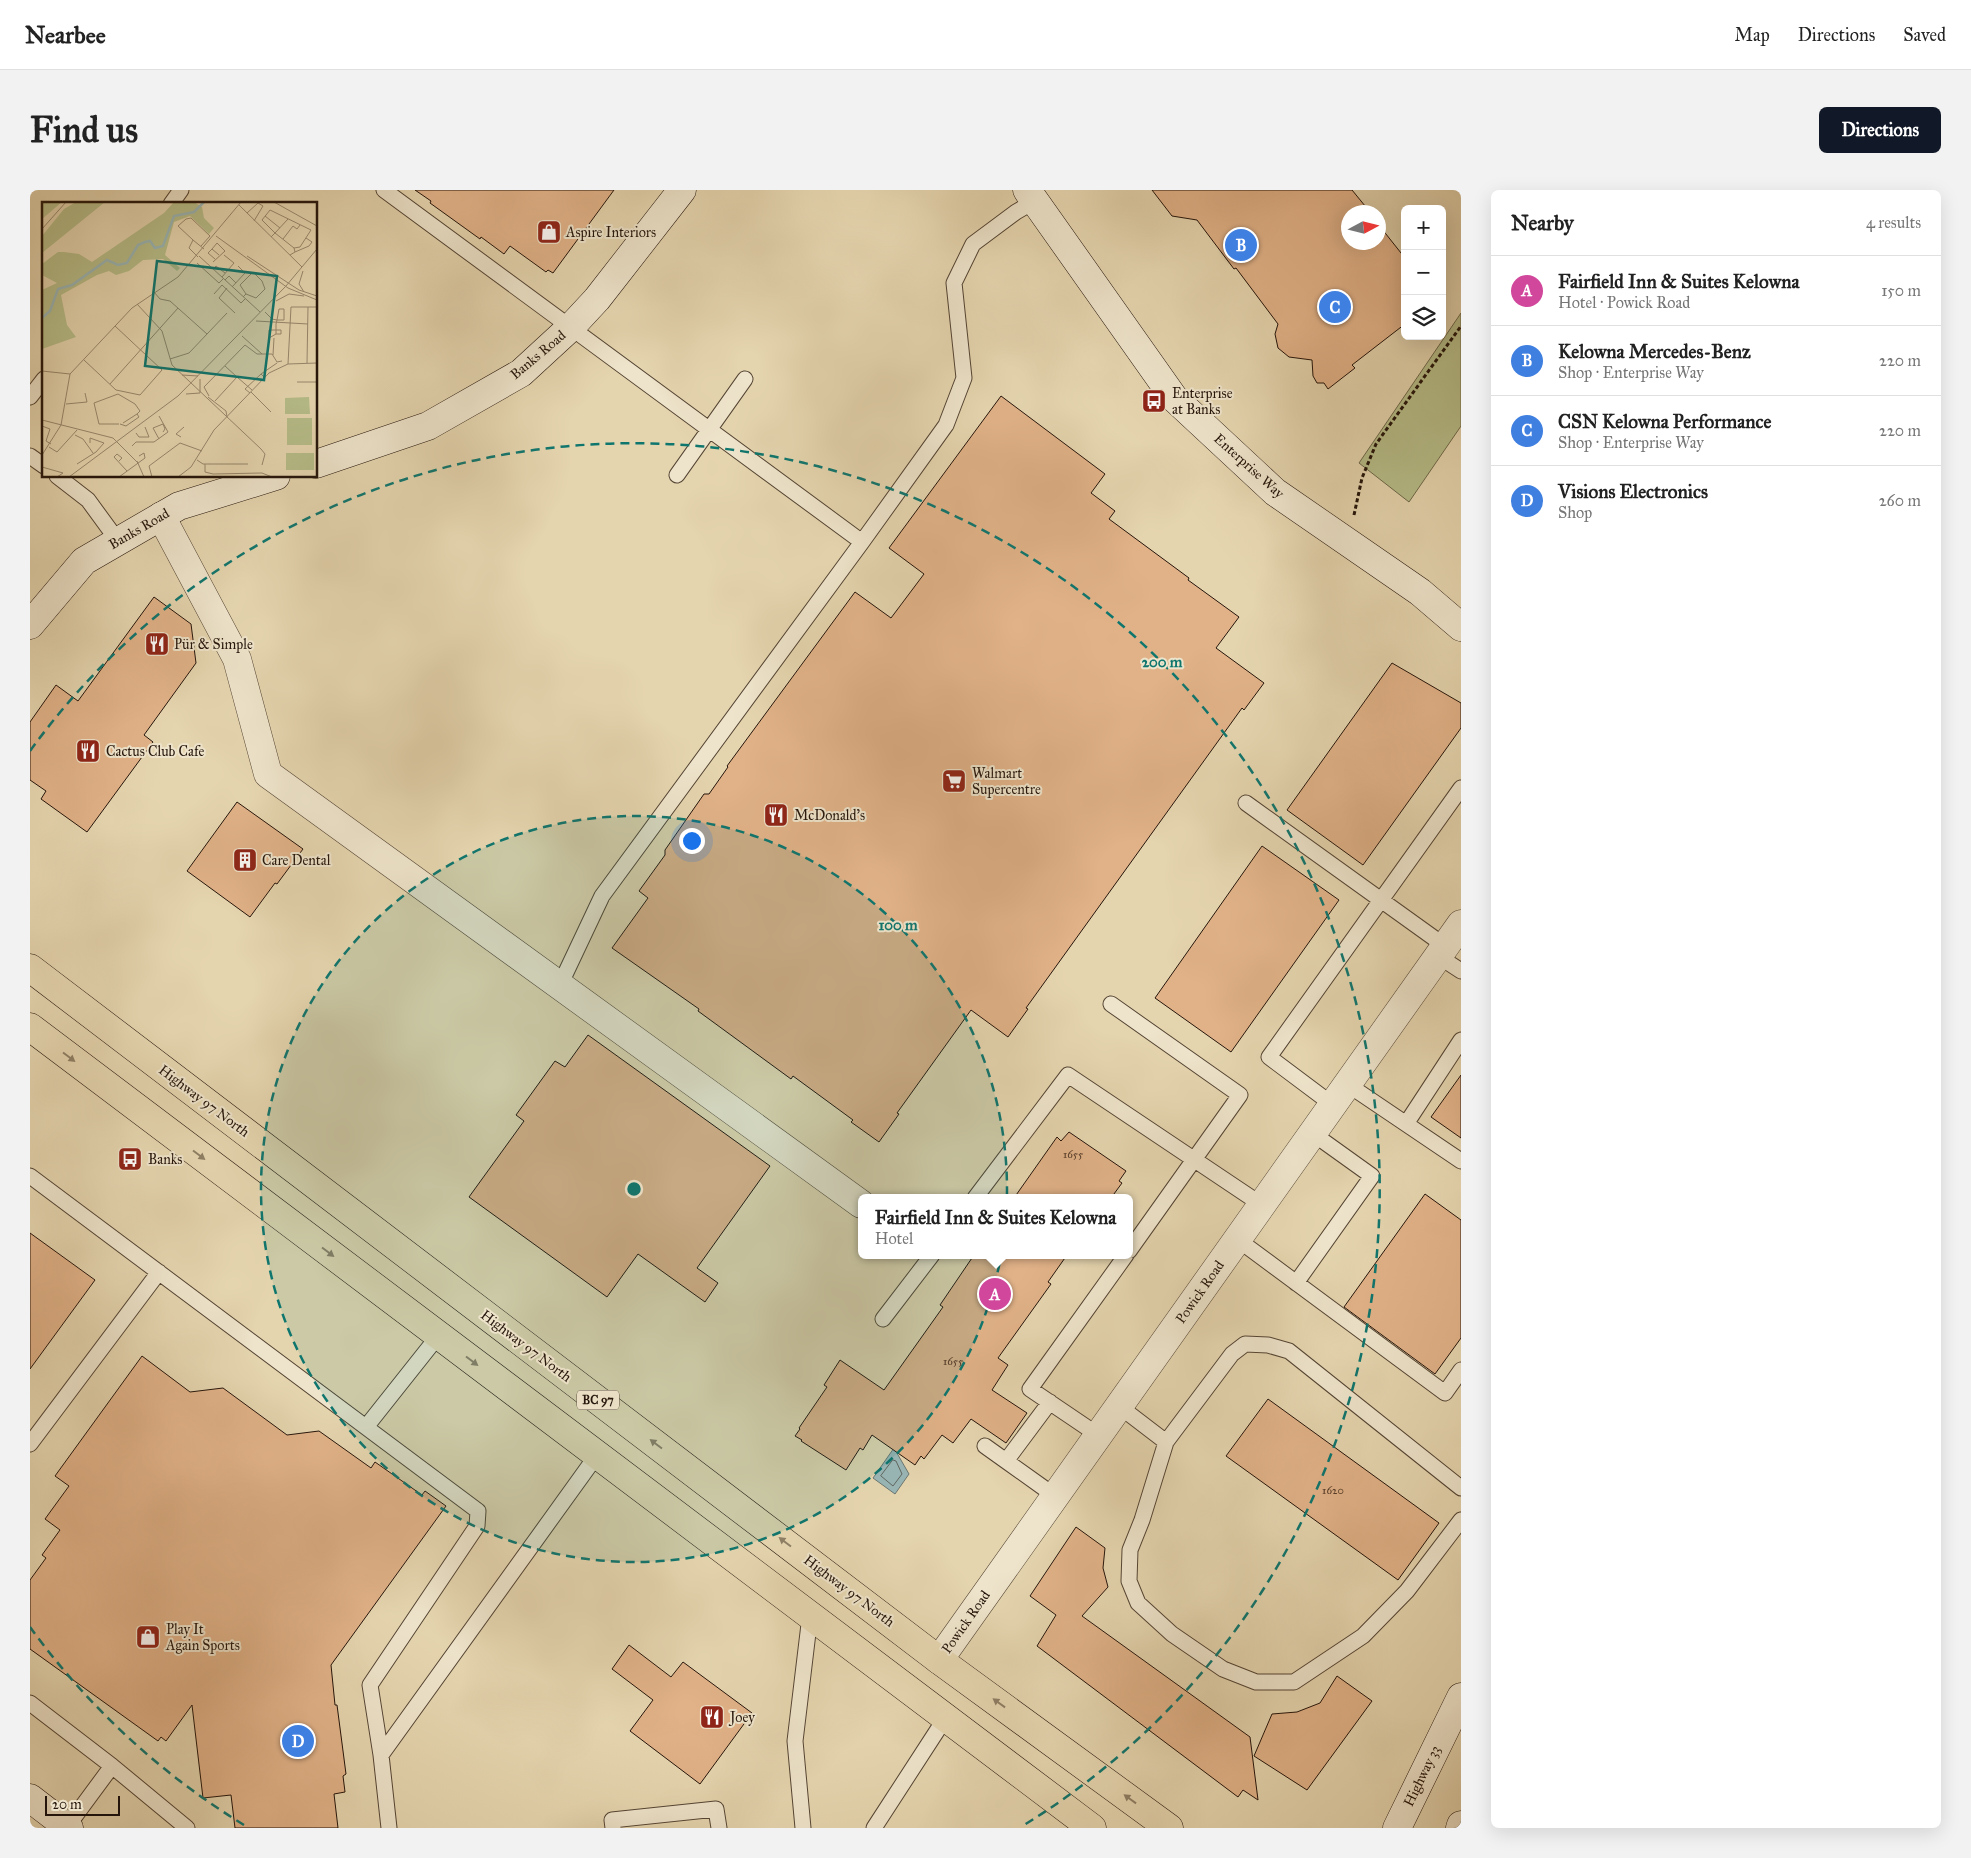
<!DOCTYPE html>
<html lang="en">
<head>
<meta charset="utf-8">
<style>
  body { margin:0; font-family:"IM FELL Great Primer",serif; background:#f2f2f2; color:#222 }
  .controls { position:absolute; right:15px; top:15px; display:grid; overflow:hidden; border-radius:8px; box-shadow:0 5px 20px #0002 }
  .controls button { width:45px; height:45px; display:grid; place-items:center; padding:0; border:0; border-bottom:1px solid #e0e0e0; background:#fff; color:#222; font:25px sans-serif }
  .compass { position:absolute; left:1311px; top:15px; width:45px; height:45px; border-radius:50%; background:#fff; box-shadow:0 5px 20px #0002; rotate:83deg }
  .scale { position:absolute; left:15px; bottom:12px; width:75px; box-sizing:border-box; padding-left:5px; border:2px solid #25150b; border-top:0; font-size:14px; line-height:18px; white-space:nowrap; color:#25150b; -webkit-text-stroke:4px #eee4cb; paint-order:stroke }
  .you { position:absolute; left:661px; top:650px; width:18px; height:18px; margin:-12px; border:4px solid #fff; border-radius:50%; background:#1a73e8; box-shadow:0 0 0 8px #1a73e833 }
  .badge { display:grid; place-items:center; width:32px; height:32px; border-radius:50%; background:#111827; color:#fff; font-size:16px; font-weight:700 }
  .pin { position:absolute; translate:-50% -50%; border:2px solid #fff; box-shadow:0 1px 5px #0006 }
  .popup { position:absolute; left:828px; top:1004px; width:275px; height:65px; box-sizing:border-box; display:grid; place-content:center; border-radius:8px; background:#fff; filter:drop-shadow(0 1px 4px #0005); font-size:16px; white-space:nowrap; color:#767676 }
  .popup b { font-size:19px; color:#222 }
  .popup::after { content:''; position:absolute; left:50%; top:100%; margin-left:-10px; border:10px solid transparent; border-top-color:#fff }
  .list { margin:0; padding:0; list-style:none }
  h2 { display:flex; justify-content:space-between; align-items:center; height:65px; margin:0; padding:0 20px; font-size:21px }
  h2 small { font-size:16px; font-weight:400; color:#767676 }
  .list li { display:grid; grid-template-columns:32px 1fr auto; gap:15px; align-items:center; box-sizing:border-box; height:70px; padding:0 20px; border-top:1px solid #e0e0e0 }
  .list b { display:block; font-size:19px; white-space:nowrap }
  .list p { margin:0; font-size:16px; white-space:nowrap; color:#767676 }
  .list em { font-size:16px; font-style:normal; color:#767676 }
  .icon { flex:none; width:28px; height:28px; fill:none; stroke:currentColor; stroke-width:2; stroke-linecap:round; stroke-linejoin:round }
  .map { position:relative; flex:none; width:1431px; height:1638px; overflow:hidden; border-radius:8px }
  header { display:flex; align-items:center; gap:30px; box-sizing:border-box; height:70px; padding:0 25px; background:#fff; border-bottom:1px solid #e0e0e0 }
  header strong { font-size:24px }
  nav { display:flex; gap:28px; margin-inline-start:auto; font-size:18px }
  .intro { display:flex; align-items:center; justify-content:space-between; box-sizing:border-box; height:120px; padding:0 30px }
  h1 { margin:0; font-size:35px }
  .button { padding:12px 22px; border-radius:8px; background:#111827; color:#fff; font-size:18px; font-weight:700 }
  main { display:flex; gap:30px; padding:0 30px }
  aside { flex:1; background:#fff; border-radius:8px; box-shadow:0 5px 20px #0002 }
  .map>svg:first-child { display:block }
  .green { fill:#b6bd89; stroke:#6e694a }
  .water { fill:#99b6b5; stroke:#6b7671 }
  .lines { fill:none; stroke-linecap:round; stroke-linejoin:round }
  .shore { stroke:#5f6660; stroke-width:1 }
  .building { fill:#e1b288; stroke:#25150b }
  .lane-casing { stroke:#554534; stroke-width:17 }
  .street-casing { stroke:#554534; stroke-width:29 }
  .secondary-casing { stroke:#25150b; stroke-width:29 }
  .highway-casing { stroke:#25150b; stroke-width:29 }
  .path { stroke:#25150b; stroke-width:3; stroke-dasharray:4 2.5; stroke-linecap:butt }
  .lane { stroke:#eee4cb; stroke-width:15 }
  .street { stroke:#eee4cb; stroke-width:28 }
  .secondary { stroke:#eee4cb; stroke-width:28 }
  .highway { stroke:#e5d5af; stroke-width:28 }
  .oneway { fill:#8f7f65 }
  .ring { fill:none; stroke:#0f766e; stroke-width:2.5; stroke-dasharray:9 6 }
  .labels { text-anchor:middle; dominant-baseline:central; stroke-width:4; stroke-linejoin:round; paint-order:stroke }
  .number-label { font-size:11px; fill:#543c2a }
  .shield { fill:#eee4cb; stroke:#615345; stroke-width:1 }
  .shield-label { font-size:12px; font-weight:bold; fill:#25150b }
  .poi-label { font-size:14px; fill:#25150b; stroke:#eee4cb; text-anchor:start }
  .street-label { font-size:14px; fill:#25150b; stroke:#eee4cb }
  .inset-river { fill:none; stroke:#99b6b5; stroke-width:2.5 }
  .inset-road { fill:none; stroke:#98886d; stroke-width:1 }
  .view { fill:#0f766e; fill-opacity:0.15; stroke:#0f766e; stroke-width:2.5 }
  .inset-edge { fill:none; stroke:#25150b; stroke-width:2.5 }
  .centre { fill:#0f766e; stroke:#eee4cb; stroke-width:2.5 }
  .ring-label { font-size:15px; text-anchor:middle; font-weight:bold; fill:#0f766e; stroke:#eee4cb; stroke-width:4; stroke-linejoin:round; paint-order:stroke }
</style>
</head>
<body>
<header>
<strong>Nearbee</strong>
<nav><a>Map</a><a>Directions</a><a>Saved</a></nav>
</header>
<div class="intro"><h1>Find us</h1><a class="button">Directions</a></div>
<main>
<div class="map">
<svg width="1431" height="1638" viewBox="0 0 1431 1638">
  <rect width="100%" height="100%" fill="#e5d5af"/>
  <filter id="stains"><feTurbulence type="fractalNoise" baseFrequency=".004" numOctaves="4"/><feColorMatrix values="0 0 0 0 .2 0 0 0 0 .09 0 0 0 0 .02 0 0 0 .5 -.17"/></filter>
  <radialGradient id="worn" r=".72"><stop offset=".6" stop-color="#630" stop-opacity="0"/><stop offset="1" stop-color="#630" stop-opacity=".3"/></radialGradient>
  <path class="green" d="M1431,123v113l-52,76 -50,-39z"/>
  <path class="water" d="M864,1258l15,26 -14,20 -22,-16z"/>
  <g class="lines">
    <path class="shore" d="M863,1270l3,1 6,13 -9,12 -12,-10z"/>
  </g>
  <path class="building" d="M385,0h199l-61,83 -5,-3 -2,2 -36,-26 -6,8 -23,-17 -1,2 -50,-36 1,-2z
    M1122,0h200l18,22h-22v30h30v-18l27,34v66l-53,41 3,3 -27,21 -4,-6h-7l-4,-7 -1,-16 -23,-3 -11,-9 -3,-14 3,-10 -42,-56 -2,1 -37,-49 -25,-4z
    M971,206l104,78 -14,19 24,18 -6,8 80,59 -1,2 51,37 -23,31 48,35 -20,27 -2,-2 -216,300 2,1 -20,28 -37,-27 -74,103 2,1 -20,28 -28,-20 2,-2 -60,-44 -2,3 -93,-68 1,-2 -87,-61 36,-50 -9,-7 26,-36v-5l39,-56h5l19,-27 -1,-1 128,-174 36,26 33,-44 -35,-26z
    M124,407l37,27 5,39 -52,72 9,7 -66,90 -46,-33 5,-8 -16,-11v-58l26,-37 22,16z
    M1362,473l69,40v25l-98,137 -76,-55z
    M207,612l66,47 -26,35 -2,-1 -25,34 -63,-46z
    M1232,656l77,54 -108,152 -76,-54z
    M558,845l182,131 -73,102 21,15 -13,19 -67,-48 -31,43 -138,-100 55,-76 -8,-6 39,-54 10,6z
    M1431,885v63l-30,-21z
    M1039,942l57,39 -7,10 3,2 -11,15h-97l43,-61 4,4z
    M1395,1004l36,26v118l-26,36 -91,-67z
    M0,1043l65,47 -65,89z
    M944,1065h93l-19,27 3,2 -53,74 10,7 -16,25 35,23 -21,30 -35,-24 -18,24 -11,-8 -18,24 -3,-3 -6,9 -43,-30 -9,15 -3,-2 -14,22 -45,-29 1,-1 -7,-4 5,-7 -1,-1 28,-41 -3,-2 16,-25 44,30 59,-83 -3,-2z
    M112,1166l48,36 33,-4 64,47 32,-4 52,37 4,-6 47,33 3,-4 21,15 -115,159 4,40h2l9,69 -3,2 2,16 -11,2 4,34h-103l-4,-33 -28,3 -11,-93 -26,36 -5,-4 -3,4 -128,-92v-69l16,-22 -4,-3 18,-25 -15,-11 24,-33 -14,-10z
    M1238,1209l171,124 -41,57 -172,-124z
    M1046,1337l29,21 -2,20 5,19 -26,29 168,121 8,63 -15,-10 -5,7 -201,-151 19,-31 -26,-19z
    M599,1455l42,32 12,-15 69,51 -52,71 -70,-53 23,-31 -41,-31z
    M1307,1486l35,25 -65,89 -53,-34 18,-42 25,-2 23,-9z"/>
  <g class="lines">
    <defs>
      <path id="lane" d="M354,0l478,352
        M141,14l10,-14
        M0,207l14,-18
        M0,266l14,10
        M647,285l68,-96
        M27,286l31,24 30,41
        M1216,613l199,143
        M1408,766l23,15
        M530,795l42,-89 260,-354 84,-117 18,-47 -10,-95 19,-39 43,-32 19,-11
        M1081,814l129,91 -111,156
        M1317,894l114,77
        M1303,915l-64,-48 192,-269
        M1376,934l55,-84
        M0,986l448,335 -1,15 -107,159 11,70 8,73
        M945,1008l93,-123 194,130
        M1207,1049l208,154 16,-23
        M1266,1093l76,-107 -60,-43
        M853,1129l49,-64
        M1020,1212l-44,59 49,35
        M1089,1216l47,36
        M336,1237l73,-92
        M1068,1245l-68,-46 96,-134
        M0,1254l129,-172
        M955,1256l21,15
        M1431,1298l-172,-137 -21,-6 -23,-1 -13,10 -66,88 -24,78 -12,30 -1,31 9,22 34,31 51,35 33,13h38l69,-46 44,-45 54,-71
        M0,1513l82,63 -45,61
        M351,1565l216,-300
        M82,1576l75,62
        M583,1638l-1,-8 104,-11 3,19
        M773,1638l-8,-87 15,-125
        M844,1638l72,-111"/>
      <path id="street" d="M131,326l76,143 31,115 593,430
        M909,1470l522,-736"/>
      <path id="secondary" d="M997,0l147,208 101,94 145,100 41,35
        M286,274l112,-38 93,-53 50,-46 26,-28 85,-109
        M0,435l54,-64 95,-55 97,-30
        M0,1608l39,30
        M1367,1638l64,-131
        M1430,1638l1,-3"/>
      <path id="highway" d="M0,778l909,692 230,168
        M0,837l1062,801"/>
    </defs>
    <use href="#lane" class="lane-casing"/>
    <use href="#street" class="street-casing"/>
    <use href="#secondary" class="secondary-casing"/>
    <use href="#highway" class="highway-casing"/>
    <path class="path" d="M1324,325l8,-37 14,-34 85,-118"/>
    <use href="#lane" class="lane"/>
    <use href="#street" class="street"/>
    <use href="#secondary" class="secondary"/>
    <use href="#highway" class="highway"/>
  </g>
  <defs><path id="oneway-solid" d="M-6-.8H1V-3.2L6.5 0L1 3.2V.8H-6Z" transform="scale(1.25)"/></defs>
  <g class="oneway">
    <use href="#oneway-solid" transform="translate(39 867) rotate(37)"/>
    <use href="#oneway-solid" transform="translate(169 965) rotate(37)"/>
    <use href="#oneway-solid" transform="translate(298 1062) rotate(37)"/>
    <use href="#oneway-solid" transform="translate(442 1171) rotate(37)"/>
    <use href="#oneway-solid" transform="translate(626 1254) rotate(-143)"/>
    <use href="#oneway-solid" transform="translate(755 1352) rotate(-143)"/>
    <use href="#oneway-solid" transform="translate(969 1513) rotate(-144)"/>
    <use href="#oneway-solid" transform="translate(1100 1609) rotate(-144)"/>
  </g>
  <circle cx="604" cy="999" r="373" fill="#0f766e" fill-opacity=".12"/>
  <g class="ring">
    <circle cx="604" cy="999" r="373"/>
    <path d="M214 1635A746 746 0 0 1 0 1437M0 561A746 746 0 1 1 994 1635"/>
  </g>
  <defs>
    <symbol id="shop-square" viewBox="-11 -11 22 22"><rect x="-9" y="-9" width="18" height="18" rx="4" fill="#8f2418" stroke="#eee4cb"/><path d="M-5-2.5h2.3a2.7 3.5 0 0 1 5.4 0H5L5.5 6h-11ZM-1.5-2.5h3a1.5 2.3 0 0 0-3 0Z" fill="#fff"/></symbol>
    <symbol id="bus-square" viewBox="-11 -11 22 22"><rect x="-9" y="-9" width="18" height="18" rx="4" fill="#8f2418" stroke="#eee4cb"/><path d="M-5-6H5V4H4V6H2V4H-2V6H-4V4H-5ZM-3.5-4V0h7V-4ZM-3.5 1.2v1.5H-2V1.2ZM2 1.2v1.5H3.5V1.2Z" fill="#fff"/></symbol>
    <symbol id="restaurant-square" viewBox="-11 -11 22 22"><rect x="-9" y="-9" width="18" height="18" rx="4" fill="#8f2418" stroke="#eee4cb"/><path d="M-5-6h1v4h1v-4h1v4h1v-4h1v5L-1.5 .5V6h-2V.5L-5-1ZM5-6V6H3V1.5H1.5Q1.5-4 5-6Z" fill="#fff"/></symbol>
    <symbol id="supermarket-square" viewBox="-11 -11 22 22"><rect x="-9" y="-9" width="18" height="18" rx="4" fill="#8f2418" stroke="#eee4cb"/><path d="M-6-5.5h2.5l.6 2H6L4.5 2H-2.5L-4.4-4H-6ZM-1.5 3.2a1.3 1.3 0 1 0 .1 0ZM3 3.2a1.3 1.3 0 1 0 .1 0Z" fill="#fff"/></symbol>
    <symbol id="building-square" viewBox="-11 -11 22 22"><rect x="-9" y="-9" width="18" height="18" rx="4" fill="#8f2418" stroke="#eee4cb"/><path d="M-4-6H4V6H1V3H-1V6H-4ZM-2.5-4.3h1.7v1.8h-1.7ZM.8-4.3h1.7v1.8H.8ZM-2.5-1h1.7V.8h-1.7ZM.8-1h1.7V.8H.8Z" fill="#fff"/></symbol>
  </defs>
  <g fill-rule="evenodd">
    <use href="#shop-square" x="505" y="28" width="28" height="28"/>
    <use href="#bus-square" x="1110" y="197" width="28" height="28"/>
    <use href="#restaurant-square" x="113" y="440" width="28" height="28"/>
    <use href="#restaurant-square" x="44" y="547" width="28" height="28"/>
    <use href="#supermarket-square" x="910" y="577" width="28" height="28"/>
    <use href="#restaurant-square" x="732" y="611" width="28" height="28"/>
    <use href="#building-square" x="201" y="656" width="28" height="28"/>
    <use href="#bus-square" x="86" y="955" width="28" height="28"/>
    <use href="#shop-square" x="104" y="1433" width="28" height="28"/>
    <use href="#restaurant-square" x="668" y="1513" width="28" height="28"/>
  </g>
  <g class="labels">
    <g class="number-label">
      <text x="1043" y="964">1655</text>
      <text x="923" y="1171">1655</text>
      <text x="1303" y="1300">1620</text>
    </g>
    <rect class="shield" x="547" y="1200.5" width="42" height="19" rx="4"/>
    <g class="shield-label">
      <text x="568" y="1210">BC 97</text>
    </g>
    <g class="poi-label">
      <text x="536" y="42">Aspire Interiors</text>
      <text x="1142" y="203">Enterprise<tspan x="1142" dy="16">at Banks</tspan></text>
      <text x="144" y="454">Pür &amp; Simple</text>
      <text x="76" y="561">Cactus Club Cafe</text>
      <text x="942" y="583">Walmart<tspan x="942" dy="16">Supercentre</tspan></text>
      <text x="764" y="625">McDonald's</text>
      <text x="232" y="670">Care Dental</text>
      <text x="118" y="969">Banks</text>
      <text x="136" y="1439">Play It<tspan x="136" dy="16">Again Sports</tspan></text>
      <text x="700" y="1527">Joey</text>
    </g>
    <g class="street-label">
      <text transform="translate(508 165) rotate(-40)">Banks Road</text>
      <text transform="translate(1219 276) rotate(42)">Enterprise Way</text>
      <text transform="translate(109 339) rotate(-30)">Banks Road</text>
      <text transform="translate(174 911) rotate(37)">Highway 97 North</text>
      <text transform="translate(1170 1102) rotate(-55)">Powick Road</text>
      <text transform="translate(496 1156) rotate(37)">Highway 97 North</text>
      <text transform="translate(819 1401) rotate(37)">Highway 97 North</text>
      <text transform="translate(936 1432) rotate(-55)">Powick Road</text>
      <text transform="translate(1392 1586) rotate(-64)">Highway 33</text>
    </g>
  </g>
  <g transform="translate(12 12)">
    <rect width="275" height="275" fill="#e5d5af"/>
    <path d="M0,0h20l-20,17zM34,0h29l-63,51v-17l22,-27zM132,0h20l8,5 2,11 10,10 -5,6 -19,-18 -16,6 -9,33 15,13 -3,3 -14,-12 -20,1 -14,11 -13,4 -7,-4 -12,4 -36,20 6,30 9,12 -34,12v-59l15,-7 -15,-8v-11l16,-12h6l15,2 13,8 72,-49zM267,195l1,17h-25v-16zM245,216h25v27h-25zM244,251h28v17h-28z" fill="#b6bd89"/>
    <path class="inset-river" d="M0,116l8,-7 8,-22 14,-4 35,-25 11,5 9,-2 11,-18 7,-3 5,-1 5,7 8,-2 11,-30 20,-4 10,-10"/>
    <path class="inset-road" d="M232,0l43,24M197,3l63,62M205,11l11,-10 5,3 -9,15M223,14l15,12M246,17l-13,14 19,15M0,27l24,-27M174,34l72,52 29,12M229,35l4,-4 -13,-13 8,-10 41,20 -11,17 -6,1 1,4 -5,3M241,37l10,-13 4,3 3,-4M151,38l-4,8 9,9M159,44l9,-10 -19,-18 -5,1 -8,7 15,14 11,9M170,47l5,-6 8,8 -12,11M253,50l14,-6 3,-4 -6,-4M157,54l61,56M205,54l52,34 18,6M173,57l-7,-6 4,-4 7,6M155,61l22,20 4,-4M171,67l3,-3 9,7M261,69l-4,13 5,8M180,75l12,-14 -10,-8M183,78l4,-4 7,7M190,85l13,-14 -7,-7M185,86l-8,10 16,15M112,90l6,7 10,2 37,33M172,92l8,-9 19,18 4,-4M201,95l3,-3 -6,-9 13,-13 9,9 3,8 -9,9 -10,-4M234,99l13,-7 15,2M95,102l25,27 10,34 89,84 4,5 -3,11M223,110l7,7 5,1h7v-11h-5l-2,11 -1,4v10h5v-4h-12v8l7,-4M214,119l52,3M200,134l20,18M231,153l1,-17M128,157l19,-6 38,-40M42,158l32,30 24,5 22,-25 -47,-44M265,161l1,-56M246,162l3,-57h26M183,164l12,11M0,169l28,3M219,172l16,-11M140,173l16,1M255,180h20M68,182l68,-76M209,190l20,20M208,191l-5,-4 16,-15 4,4M144,192l14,-1v-14M167,194l-5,-9 41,-42 12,9h15l5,8 5,-1M166,195l18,14 1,6M173,199l22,-24 15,13M24,202l21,-2 -2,-9M0,218l71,18 25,25M81,221l14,-9M77,222h-20l-5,-21 24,-9 17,10 5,7 -3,3 2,3 -13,9 -6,-2M0,224l8,3 -4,12 5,3M94,231l3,4h10l-4,-10M33,233l8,4 10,14M139,235l-5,-3 8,-7M117,237l-6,-11 10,-4 2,5 -2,3M48,241v-5l14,5 -8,9M90,244l4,-4h18l14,-10 -9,-16M7,245l8,5 20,-22M0,253l19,-30 9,-51 62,-66 46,-31 63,-75M155,258l6,4h45M77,259l3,-3 -5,-4 -3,3 13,14M95,259l7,16M35,262l19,-12M163,262v8l8,2 49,-1 10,4M0,265l21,6 -6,4M27,275l109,-81 108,-110 31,-37M77,275l26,-19 -1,-5 -5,3M110,275l-3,-11 31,-23 22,8M136,275l13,-10 23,-37 55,-57 19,-9 29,-1"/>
    <path class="view" d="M115,59l120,15 -13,104 -119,-14z"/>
    <rect width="275" height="275" class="inset-edge"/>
  </g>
  <circle cx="604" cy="999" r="8" class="centre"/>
  <g class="ring-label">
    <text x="1132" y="477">200 m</text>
    <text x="868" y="740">100 m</text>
  </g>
  <rect width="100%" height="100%" filter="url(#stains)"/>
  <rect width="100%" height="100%" fill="url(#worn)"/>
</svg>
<div class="controls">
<button>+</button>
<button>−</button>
<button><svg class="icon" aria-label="layers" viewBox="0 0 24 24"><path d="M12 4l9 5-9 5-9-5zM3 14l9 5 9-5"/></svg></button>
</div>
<svg class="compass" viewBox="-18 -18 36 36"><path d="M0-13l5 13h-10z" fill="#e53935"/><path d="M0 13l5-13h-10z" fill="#767676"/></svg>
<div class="scale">20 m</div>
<div class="you"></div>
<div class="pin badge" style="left:965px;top:1104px;background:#d1479c">A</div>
<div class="popup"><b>Fairfield Inn &amp; Suites Kelowna</b>Hotel</div>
<div class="pin badge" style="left:1211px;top:55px;background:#3f7fe0">B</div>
<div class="pin badge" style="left:1305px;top:117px;background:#3f7fe0">C</div>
<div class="pin badge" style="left:268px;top:1551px;background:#3f7fe0">D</div>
</div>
<aside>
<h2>Nearby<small>4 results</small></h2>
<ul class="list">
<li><span class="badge" style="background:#d1479c">A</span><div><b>Fairfield Inn &amp; Suites Kelowna</b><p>Hotel · Powick Road</p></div><em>150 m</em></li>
<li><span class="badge" style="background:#3f7fe0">B</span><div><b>Kelowna Mercedes-Benz</b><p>Shop · Enterprise Way</p></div><em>220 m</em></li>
<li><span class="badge" style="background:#3f7fe0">C</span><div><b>CSN Kelowna Performance</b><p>Shop · Enterprise Way</p></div><em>220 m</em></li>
<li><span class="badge" style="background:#3f7fe0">D</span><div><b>Visions Electronics</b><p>Shop</p></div><em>260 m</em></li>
</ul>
</aside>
</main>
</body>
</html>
